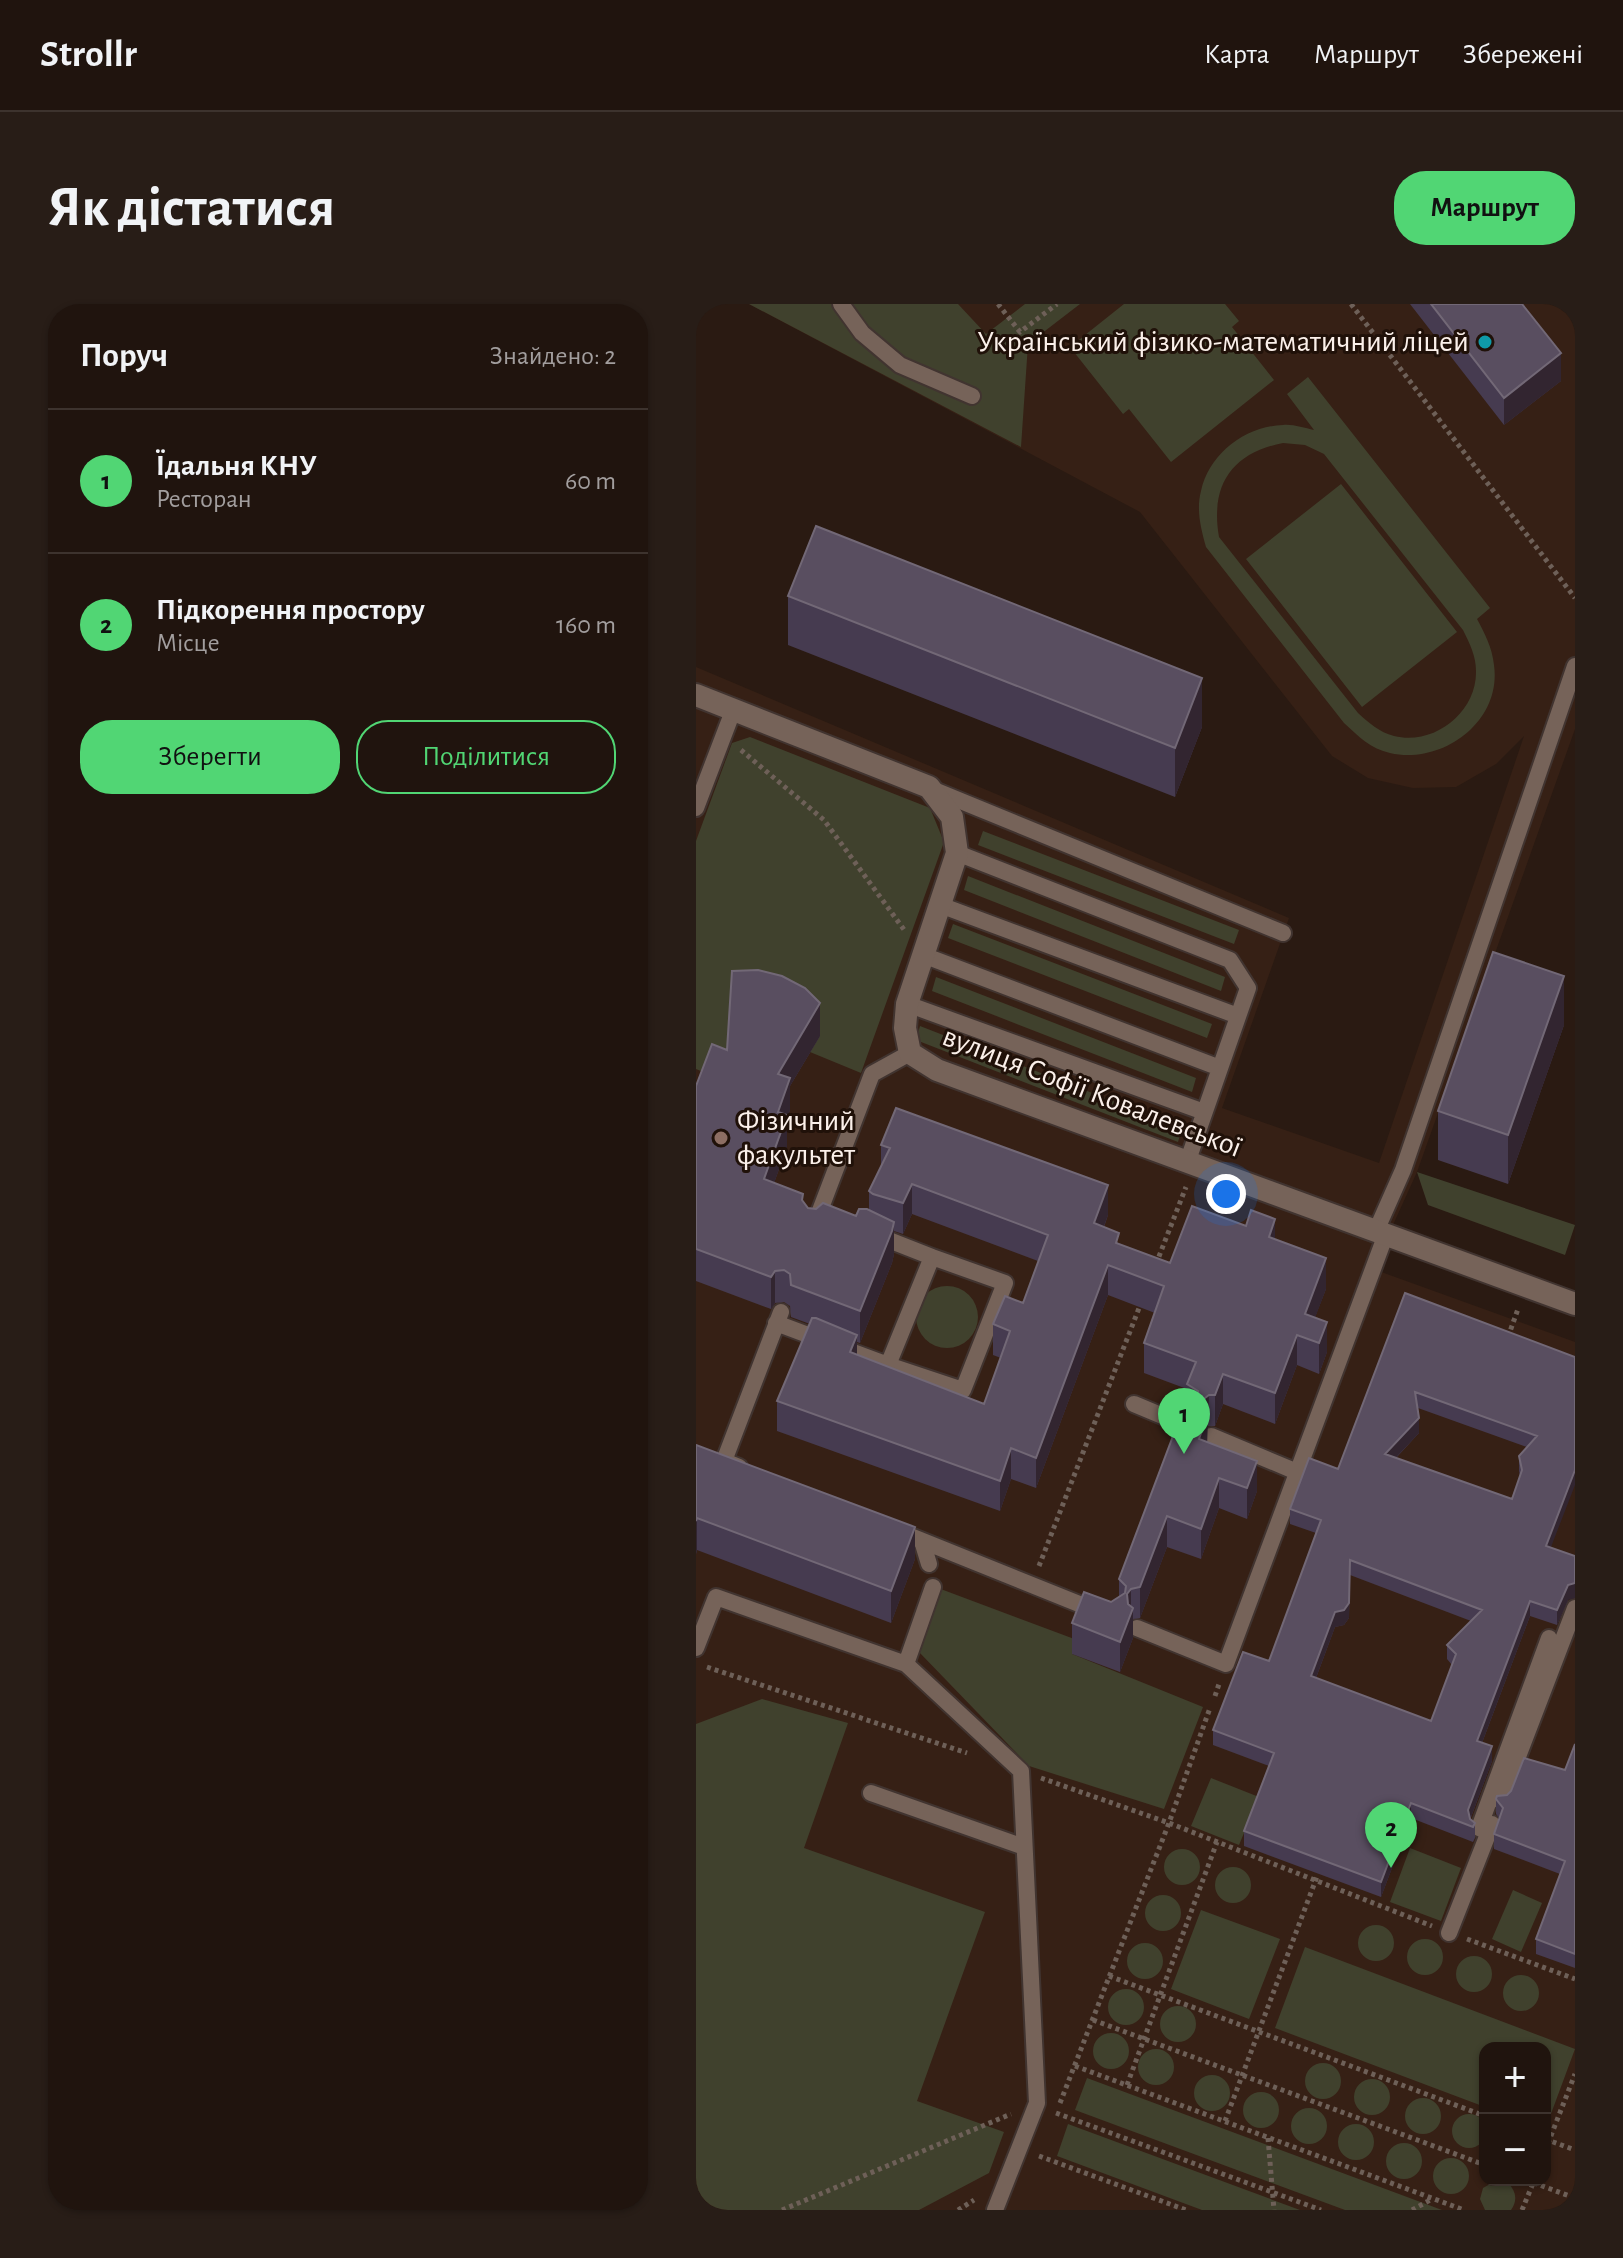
<!DOCTYPE html>
<html lang="uk">
<head>
<meta charset="utf-8">
<style>
  body { margin:0; font-family:"Alegreya Sans",sans-serif; background:#281d17; color:#f1f3f6 }
  .controls { position:absolute; right:24px; bottom:24px; display:grid; overflow:hidden; border-radius:16px; box-shadow:0 2px 6px #0004 }
  .controls button { width:72px; height:72px; display:grid; place-items:center; padding:0; border:0; border-bottom:2px solid #3d332e; background:#20140e; color:#f1f3f6; font:40px sans-serif }
  .you { position:absolute; left:530px; top:890px; width:28px; height:28px; margin:-20px; border:6px solid #fff; border-radius:50%; background:#1a73e8; box-shadow:0 0 0 12px #1a73e833 }
  .badge { display:grid; place-items:center; width:52px; height:52px; border-radius:50%; background:#51d674; color:#111; font-size:26px; font-weight:700 }
  .pin { position:absolute; translate:-50% -66px; filter:drop-shadow(0 2px 4px #0008) }
  .pin::after { content:''; position:absolute; top:42px; width:28px; height:24px; background:inherit; clip-path:polygon(0 0,100% 0,50% 100%) }
  .list { margin:0; padding:0; list-style:none }
  h2 { display:flex; justify-content:space-between; align-items:center; height:104px; margin:0; padding:0 32px; font-size:34px }
  h2 small { font-size:26px; font-weight:400; color:#a29e9e }
  .list li { display:grid; grid-template-columns:52px 1fr auto; gap:24px; align-items:center; box-sizing:border-box; height:144px; padding:0 32px; border-top:2px solid #3d332e }
  .list b { display:block; font-size:30px; white-space:nowrap }
  .list p { margin:0; font-size:26px; white-space:nowrap; color:#a29e9e }
  .list em { font-size:26px; font-style:normal; color:#a29e9e }
  .actions { display:flex; gap:16px; padding:24px 32px }
  .actions a { flex:1; padding:18px 0; border:2px solid #51d674; border-radius:32px; text-align:center; font-size:28px; color:#51d674 }
  .actions .main { background:#51d674; color:#111 }
  .map { position:relative; flex:none; width:879px; height:1906px; overflow:hidden; border-radius:32px }
  header { display:flex; align-items:center; gap:48px; box-sizing:border-box; height:112px; padding:0 40px; background:#20140e; border-bottom:2px solid #3d332e }
  header strong { font-size:38px }
  nav { display:flex; gap:44px; margin-inline-start:auto; font-size:28px }
  .intro { display:flex; align-items:center; justify-content:space-between; box-sizing:border-box; height:192px; padding:0 48px }
  h1 { margin:0; font-size:56px }
  .button { padding:20px 36px; border-radius:32px; background:#51d674; color:#111; font-size:28px; font-weight:700 }
  main { display:flex; gap:48px; padding:0 48px }
  aside { flex:1; background:#20140e; border-radius:32px; box-shadow:0 2px 6px #0004 }
  .map>svg:first-child { display:block }
  .built { fill:#362015; fill-rule:evenodd }
  .green { fill:#40412d; fill-rule:evenodd }
  .lines { fill:none; stroke-linecap:round; stroke-linejoin:round }
  .service-casing { stroke:#413430; stroke-width:20 }
  .minor-casing { stroke:#413430; stroke-width:26 }
  .path { stroke:#6e6058; stroke-width:5; stroke-dasharray:4 4; stroke-linecap:butt }
  .service { stroke:#766359; stroke-width:16 }
  .minor { stroke:#766359; stroke-width:22 }
  .wall { fill:#463b50; fill-rule:evenodd }
  .shaded-wall { fill:#322530 }
  .building { fill:#594e60; stroke:#726876; stroke-width:2; fill-rule:evenodd }
  .culture-dot { fill:#0f9aa8; stroke:#201109; stroke-width:3 }
  .education-dot { fill:#8d6e63; stroke:#201109; stroke-width:3 }
  .labels { text-anchor:middle; dominant-baseline:central; stroke-width:6; stroke-linejoin:round; paint-order:stroke }
  .poi-label { font-size:30px; fill:#fbf0ea; stroke:#201109; text-anchor:end }
  .street-label { font-size:30px; fill:#fbf0ea; stroke:#201109 }
</style>
</head>
<body>
<header>
<strong>Strollr</strong>
<nav><a>Карта</a><a>Маршрут</a><a>Збережені</a></nav>
</header>
<div class="intro"><h1>Як дістатися</h1><a class="button">Маршрут</a></div>
<main>
<aside>
<h2>Поруч<small>Знайдено: 2</small></h2>
<ul class="list">
<li><span class="badge">1</span><div><b>Їдальня КНУ</b><p>Ресторан</p></div><em>60 m</em></li>
<li><span class="badge">2</span><div><b>Підкорення простору</b><p>Місце</p></div><em>160 m</em></li>
</ul>
<div class="actions"><a class="main">Зберегти</a><a>Поділитися</a></div>
</aside>
<div class="map">
<svg width="879" height="1906" viewBox="0 0 879 1906">
  <rect width="100%" height="100%" fill="#2a1a12"/>
  <path class="built" d="M53,0h826v425l-158,443 -44,97 202,73v868h-879v-1543l593,251 -67,190 157,55 145,-427 -28,28 -40,23 -43,1 -45,-10 -36,-22 -192,-244zM789,1744h60v132h-60z"/>
  <path class="green" d="M53,0h209l28,30 39,-30h55l-52,40 -7,103z
    M428,0h101l14,17 -7,6 42,53 -103,82 -42,-53 -6,5 -53,-67z
    M612,73l182,231 -13,11c8,15 15,28 17,46 8,57 -52,100 -104,88 -19,-4 -32,-17 -46,-30l-138,-176c-5,-18 -10,-37 -5,-56 8,-37 44,-65 82,-66 10,-1 21,3 31,5l-27,-36zM587,139l22,2 19,9 139,176c7,14 13,26 13,41 1,41 -42,75 -82,65 -15,-4 -25,-13 -36,-23l-139,-176c-9,-52 13,-84 64,-94z
    M645,180l116,148 -95,75 -116,-148z
    M54,433l180,71 14,34 -83,231 -51,-21 -83,30 -31,-13v-228l36,-98z
    M287,527l256,99 -5,14 -256,-99z
    M272,572l257,101 -4,14 -257,-101z
    M257,620l259,100 -5,14 -259,-100z
    M240,673l260,101 -4,14 -260,-101z
    M224,722l262,102 -4,14 -262,-102z
    M721,868l158,53 -10,30 -137,-50z
    M220 1013a31 31 0 1 1 62 0a31 31 0 1 1-62 0Z
    M242,1284l139,52 -5,14 131,53 -39,102 -135,-43 -110,-114z
    M66,1395l86,24 -44,125 181,64 -68,189 87,31 -15,41 -70,37h-223v-486z
    M515,1474l48,19 -20,48 -48,-19z
    M714,1544l51,20 -20,53 -51,-19z
    M468 1563a18 18 0 1 1 36 0a18 18 0 1 1-36 0Z
    M519 1581a18 18 0 1 1 36 0a18 18 0 1 1-36 0Z
    M817,1586l29,13 -21,49 -29,-13z
    M449 1609a18 18 0 1 1 36 0a18 18 0 1 1-36 0Z
    M505,1606l79,29 -31,80 -78,-30z
    M662 1639a18 18 0 1 1 36 0a18 18 0 1 1-36 0Z
    M711 1653a18 18 0 1 1 36 0a18 18 0 1 1-36 0Z
    M431 1657a18 18 0 1 1 36 0a18 18 0 1 1-36 0Z
    M609,1643l270,102 -30,81v-82h-60v59l-210,-79z
    M760 1670a18 18 0 1 1 36 0a18 18 0 1 1-36 0Z
    M807 1689a18 18 0 1 1 36 0a18 18 0 1 1-36 0Z
    M412 1703a18 18 0 1 1 36 0a18 18 0 1 1-36 0Z
    M464 1720a18 18 0 1 1 36 0a18 18 0 1 1-36 0Z
    M397 1747a18 18 0 1 1 36 0a18 18 0 1 1-36 0Z
    M442 1763a18 18 0 1 1 36 0a18 18 0 1 1-36 0Z
    M609 1777a18 18 0 1 1 36 0a18 18 0 1 1-36 0Z
    M498 1789a18 18 0 1 1 36 0a18 18 0 1 1-36 0Z
    M391,1774l355,132h-97l-270,-100z
    M658 1793a18 18 0 1 1 36 0a18 18 0 1 1-36 0Z
    M547 1806a18 18 0 1 1 36 0a18 18 0 1 1-36 0Z
    M709 1812a18 18 0 1 1 36 0a18 18 0 1 1-36 0Z
    M595 1822a18 18 0 1 1 36 0a18 18 0 1 1-36 0Z
    M756 1827a17 17 0 1 1 34 0a17 17 0 1 1-34 0Z
    M372,1820l232,86h-98l-145,-54z
    M642 1838a18 18 0 1 1 36 0a18 18 0 1 1-36 0Z
    M690 1857a18 18 0 1 1 36 0a18 18 0 1 1-36 0Z
    M737 1872a18 18 0 1 1 36 0a18 18 0 1 1-36 0Z
    M801,1876l11,3c8,8 10,17 3,27h-26l-5,-11 3,-11z"/>
  <g class="lines">
    <defs>
      <path id="service" d="M145,0l21,29 38,32 72,31
        M233,484l354,145
        M0,504l37,-97
        M261,549l273,107 18,28 -60,172
        M244,601l298,111
        M227,651l297,113
        M211,700l297,108
        M120,917l56,-147 38,-21
        M680,927l27,-61 172,-504
        M80,1019l40,15
        M141,1042l51,19 44,-108 -56,-22
        M192,1061l75,25 42,-107 -73,-26
        M438,1100l55,23
        M515,1132l86,36
        M43,1163l-15,-6 57,-149
        M202,1227l201,81
        M226,1237l7,23
        M441,1324l89,36 160,-430
        M0,1344l20,-51 190,67 115,107 16,332 -42,107
        M210,1360l27,-77
        M175,1489l153,54
        M805,1497l74,-193
        M792,1528l-9,-4 70,-190
        M753,1629l43,-109"/>
      <path id="minor" d="M0,391l233,92 23,30 5,36 -50,151 -2,24 5,25 27,17 638,234"/>
    </defs>
    <use href="#service" class="service-casing"/>
    <use href="#minor" class="minor-casing"/>
    <path class="path" d="M302,0l22,28 37,-28
      M655,0l224,294
      M45,446l83,70 81,111
      M460,960l30,-77
      M812,1033l10,-28
      M343,1262l102,-263
      M11,1363l260,86
      M519,1392l4,-12
      M345,1474l128,45 263,103
      M771,1635l108,40
      M413,1672l376,140
      M397,1716l392,145
      M379,1762l389,144
      M431,1781l90,-243
      M364,1799l109,-280 41,-115
      M360,1809l265,97
      M529,1817l93,-247
      M572,1834l6,72
      M849,1835l30,11
      M849,1847l30,-77
      M343,1852l147,54
      M830,1876l49,18
      M86,1906l229,-96
      M262,1906l16,-10
      M716,1906l20,-11
      M826,1906l12,-29"/>
    <use href="#service" class="service"/>
    <use href="#minor" class="minor"/>
  </g>
  <path class="wall" d="M714,0h112l39,77 -57,44z
    M92,292l414,131 -27,70 -387,-152z
    M868,721l-56,159 -70,-24v-49z
    M124,732l-30,50v24l-3,8v29l-13,36 29,18 5,7 48,8 13,-6v-19l12,-24v-22l227,70 -4,12 15,17 51,19 105,-24 51,50 -11,28 12,35 -8,22 -22,-9 -22,59 -52,-20 -8,22h-8v16l50,49 -10,28 -28,-11 -18,51 -34,-12 -27,71 -7,1v19l-13,34 -48,-18v-31l47,-26v-18l52,-138v-15l16,-20v-17l-43,-16v-30l11,-30 -47,-18 -72,193 -25,-9 -11,32 -223,-80v-30l33,-77 -19,-7 -1,-11 -6,-4 -9,1 -4,6 -75,-28v-195l31,-36zM216,910l126,47 -15,42 -30,21v31l8,3 -17,46 -127,-49v-13l3,1 32,-80 2,-9v-23l9,3z
    M709,989l170,64 -24,190 17,53 -11,25 -27,-9 -48,127 10,18 -22,59 5,3v15l-2,4 -62,-24 -30,79 -137,-51v-15l25,-65 -56,-21v-15l56,-69 47,-128 -26,-9v-15l48,-40zM722,1104l109,39 -8,9v15l1,5 -8,23 -116,-41 23,-25zM654,1271l121,46 -24,24v14l5,6 -21,56 -115,-43 19,-51 9,-2 5,-7z
    M0,1141l219,114 -24,64 -194,-73 -1,4z
    M879,1440v224l-39,-14v-15l24,-65 -66,-25v-15l5,-16 -3,-4v-15l69,-29z"/>
  <path class="shaded-wall" d="M865,49v28l-57,44v-27z
    M506,374v49l-27,70v-49z
    M868,672v49l-56,159v-49z
    M124,699v33l-30,50v24l-3,8v29l-23,64v-32l14,-105z
    M216,880v30l-9,20v-31z
    M412,881v30l-14,38v-30z
    M579,915v31l-6,-13z
    M198,918v32l-2,9 -32,80v-32z
    M630,954v31l-19,50 -2,-25z
    M412,961v30l-72,193v-30z
    M79,967v32l-4,6v-32z
    M631,1018v30l-8,22v-31z
    M161,1031v31l-7,-14z
    M601,1031v30l-22,59v-31z
    M527,1070v30l-8,22v-31z
    M513,1091l-2,51 -8,24 1,-62 1,-7z
    M723,1114v15l-34,36v-15z
    M315,1144v31l-11,32v-30z
    M561,1157v30l-10,28v-31z
    M879,1166v15l-29,75v-14z
    M523,1174v30l-18,51v-30z
    M471,1212v31l-27,71v-31z
    M1,1214v32l-1,4v-33z
    M219,1223v32l-24,64v-32z
    M654,1256l-1,58 -5,7 -9,2 -24,64v-15z
    M879,1279v15l-7,2 -11,25v-15l11,-25z
    M435,1285v24l2,-5v30l-13,34v-30l7,-48z
    M834,1297v15l-53,140v-15z
    M796,1442v15l-24,64v-15z
    M715,1499v15l-30,79v-15z"/>
  <path class="building" d="M735,0h91l39,49 -57,45z
    M120,222l386,152 -27,70 -387,-152z
    M797,648l71,24 -56,159 -70,-24z
    M62,666l24,6 23,12 15,15 -42,71 12,4 -12,34 9,3 -23,64 39,15 -1,6 6,8 8,1 7,-6 33,13 3,-7h8l27,13 -2,9 -32,80 -69,-26 -1,-11 -6,-4 -9,1 -4,6 -75,-28v-163l16,-42 15,6 5,-79z
    M200,804l212,77 -14,38 25,10 -3,10 54,20 22,-57 54,20 5,-16 24,9 -6,18 57,21 -21,56 22,8 -8,21 -22,-8 -22,58 -52,-19 -8,21h-6l-8,6 -1,7 7,8 -8,23 58,22 -10,27 -28,-10 -18,51 -34,-13 -27,71 -9,2 -4,5 1,10 5,4 -13,34 -48,-19 12,-31 27,10 14,-9 1,-7 -7,-7 57,-151 -5,-2 9,-21 11,2 8,-7 -1,-9 -11,-7 9,-22 -52,-19 20,-57 -56,-21 -72,193 -25,-10 -11,33 -223,-80 35,-83h4l41,17 -7,17 134,52 26,-73 -17,-7 12,-28 18,7 25,-68 -136,-51 -9,19 -30,-9 -4,-3 21,-43 -9,-3z
    M709,989l170,64v113l-29,76 29,10v27l-7,2 -11,25 -27,-9 -53,140 15,5 -24,64 2,9 5,4 -2,4 -62,-24 -30,79 -137,-51 30,-78 -61,-23 30,-78 26,9 52,-141 -31,-11 19,-51 29,11zM719,1088l122,44 -18,20 3,14 -10,29 -127,-45 34,-36zM654,1256l132,50 -35,35 9,9 -25,67 -120,-45 24,-64 9,-2 5,-7z
    M0,1141l219,82 -24,64 -194,-73 -1,3z
    M879,1440v210l-39,-15 29,-78 -71,-27 9,-26 -7,-9 1,-3 10,-1 4,-4 13,-33 41,12z"/>
  <circle class="culture-dot" cx="789" cy="38" r="8"/>
  <circle class="education-dot" cx="25" cy="834" r="8"/>
  <g class="labels">
    <g class="poi-label">
      <text x="773" y="38">Український фізико-математичний ліцей</text>
      <text x="41" y="817" text-anchor="start">Фізичний<tspan x="41" dy="34">факультет</tspan></text>
    </g>
    <g class="street-label">
      <text transform="translate(396 788) rotate(21)">вулиця Софії Ковалевської</text>
    </g>
  </g>
</svg>
<div class="controls">
<button>+</button>
<button>−</button>
</div>
<div class="you"></div>
<div class="pin badge" style="left:488px;top:1150px">1</div>
<div class="pin badge" style="left:695px;top:1564px">2</div>
</div>
</main>
</body>
</html>
